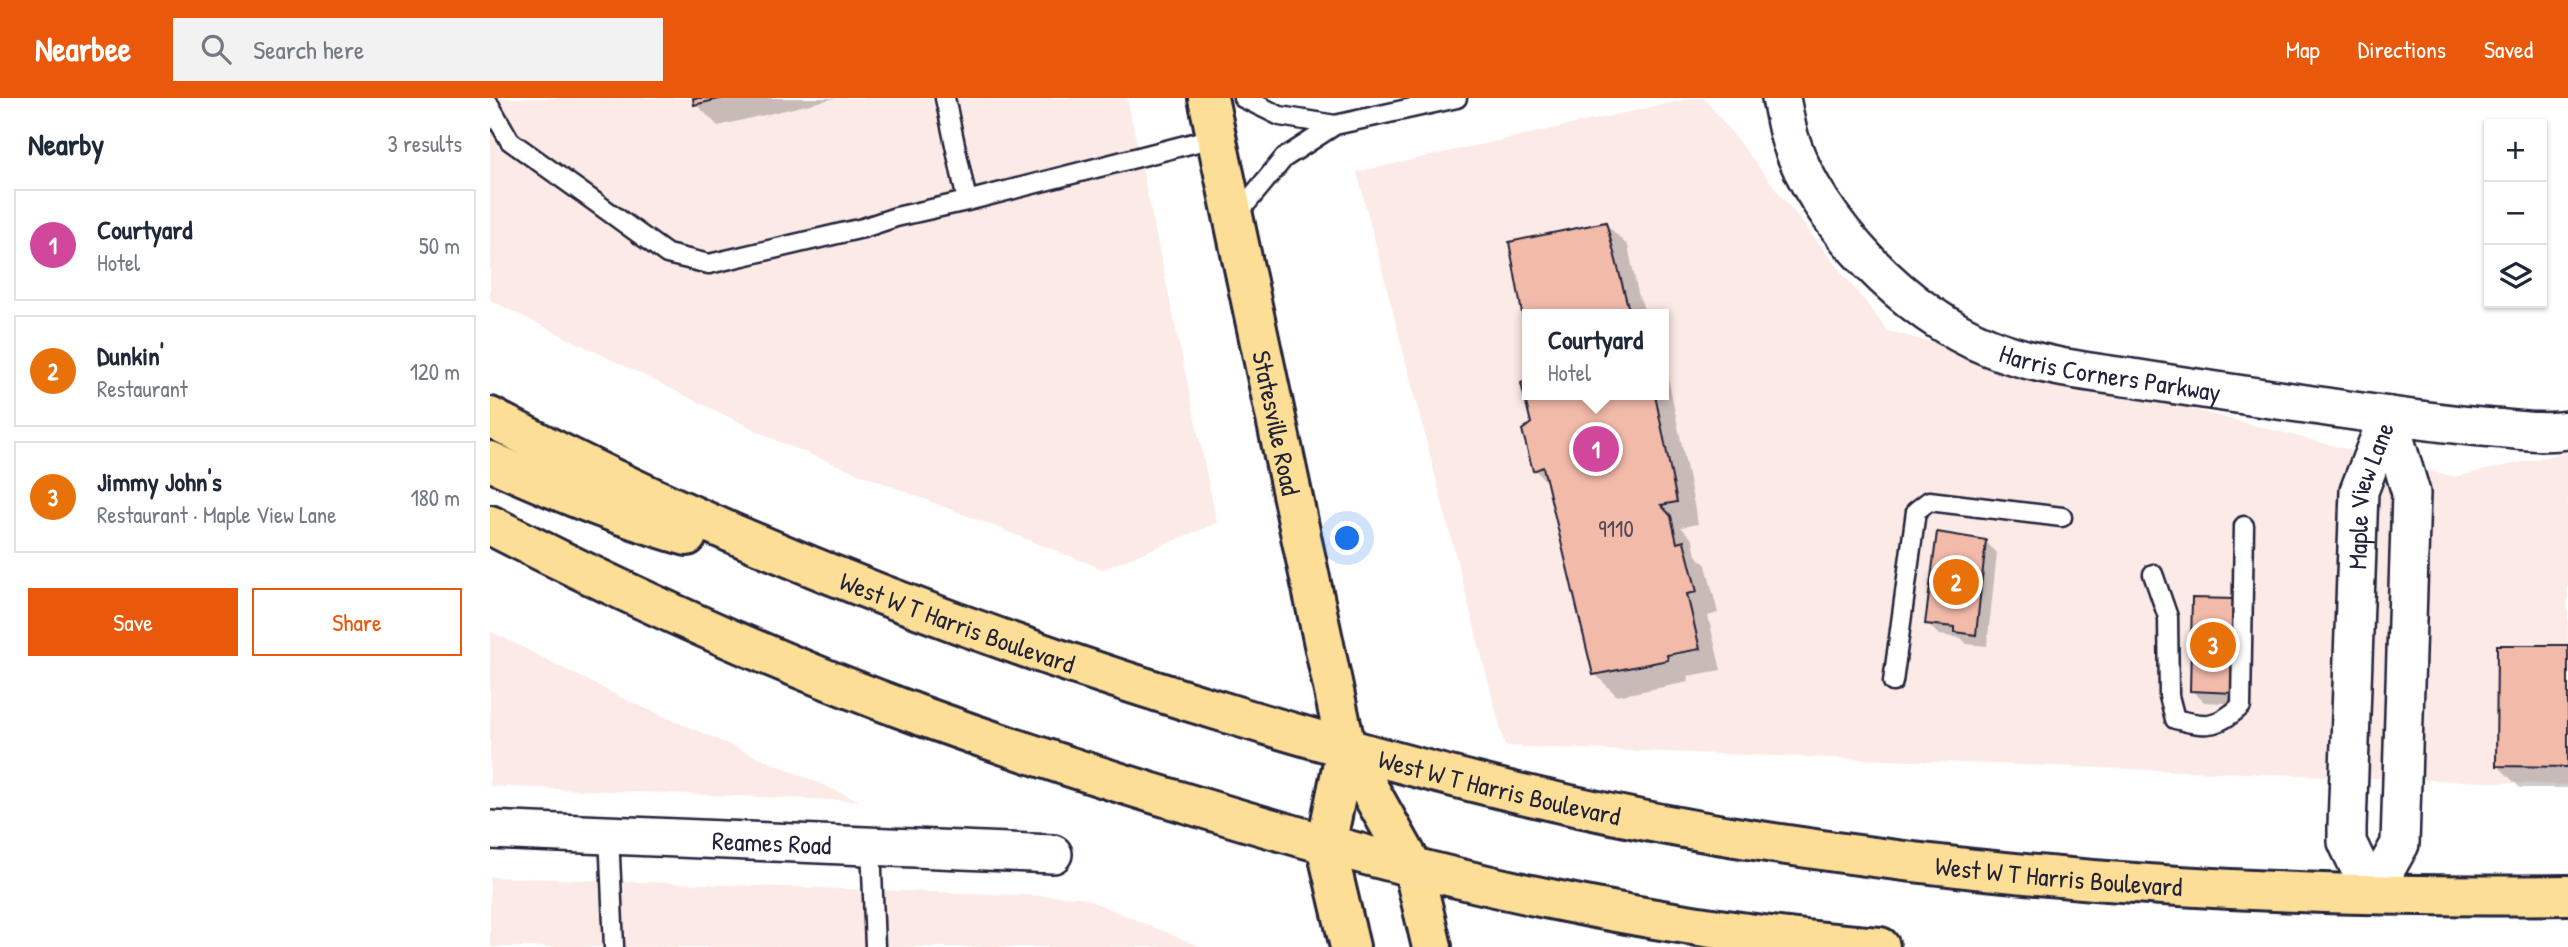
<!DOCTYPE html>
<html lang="en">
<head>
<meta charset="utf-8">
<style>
  body { margin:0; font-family:"Patrick Hand",sans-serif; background:#f2f2f3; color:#1f2937 }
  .controls { position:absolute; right:21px; top:21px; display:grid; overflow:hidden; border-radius:0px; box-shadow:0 2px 5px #0004 }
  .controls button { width:63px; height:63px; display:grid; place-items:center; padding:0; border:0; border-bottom:2px solid #e0e1e3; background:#fff; color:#1f2937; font:35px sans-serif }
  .you { position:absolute; left:858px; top:441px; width:24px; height:24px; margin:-18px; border:5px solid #fff; border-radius:50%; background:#1a73e8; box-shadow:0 0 0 10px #1a73e833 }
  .badge { display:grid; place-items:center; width:46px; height:46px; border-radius:50%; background:#ea580c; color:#fff; font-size:23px; font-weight:700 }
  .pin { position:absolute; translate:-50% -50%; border:4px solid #fff; box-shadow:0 2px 7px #0006 }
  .popup { position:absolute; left:1032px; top:211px; width:147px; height:91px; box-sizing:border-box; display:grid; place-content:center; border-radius:0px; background:#fff; filter:drop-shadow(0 2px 5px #0005); font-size:23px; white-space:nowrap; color:#747a83 }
  .popup b { font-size:26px; color:#1f2937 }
  .popup::after { content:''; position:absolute; left:50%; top:100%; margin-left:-14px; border:14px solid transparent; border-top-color:#fff }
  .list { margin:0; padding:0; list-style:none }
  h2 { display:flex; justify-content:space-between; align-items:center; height:91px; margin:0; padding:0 28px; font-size:30px }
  h2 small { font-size:23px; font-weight:400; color:#747a83 }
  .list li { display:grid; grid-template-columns:46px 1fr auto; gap:21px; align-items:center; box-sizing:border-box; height:112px; margin:0 14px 14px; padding:0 14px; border:2px solid #e0e1e3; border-radius:0px }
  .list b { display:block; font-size:26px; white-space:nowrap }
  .list p { margin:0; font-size:23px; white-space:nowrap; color:#747a83 }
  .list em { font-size:23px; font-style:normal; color:#747a83 }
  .actions { display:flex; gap:14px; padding:21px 28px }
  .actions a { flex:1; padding:16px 0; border:2px solid #ea580c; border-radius:0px; text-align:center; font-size:24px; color:#ea580c }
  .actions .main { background:#ea580c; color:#fff }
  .icon { flex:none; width:38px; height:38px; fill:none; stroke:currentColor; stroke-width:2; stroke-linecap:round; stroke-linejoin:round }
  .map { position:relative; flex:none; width:2078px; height:849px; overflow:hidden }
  header { display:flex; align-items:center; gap:42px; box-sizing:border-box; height:98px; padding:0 35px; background:#ea580c; color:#fff }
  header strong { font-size:33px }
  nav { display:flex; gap:38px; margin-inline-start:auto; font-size:24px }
  .search { width:490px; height:63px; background:#f2f2f3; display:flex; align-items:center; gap:18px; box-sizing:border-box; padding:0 24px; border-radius:0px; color:#747a83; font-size:26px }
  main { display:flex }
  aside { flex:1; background:#fff }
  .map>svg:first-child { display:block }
  .built { fill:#fbeae5; fill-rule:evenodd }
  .shadow { fill:#0003 }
  .building { fill:#f2baa9; stroke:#22223b; stroke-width:2 }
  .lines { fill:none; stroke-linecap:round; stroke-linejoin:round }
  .service-casing { stroke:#22223b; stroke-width:23 }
  .minor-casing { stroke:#22223b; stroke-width:42 }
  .primary-casing { stroke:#22223b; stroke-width:44 }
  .service { stroke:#fff; stroke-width:18 }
  .minor { stroke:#fff; stroke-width:37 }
  .primary { stroke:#fdde96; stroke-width:38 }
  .labels { text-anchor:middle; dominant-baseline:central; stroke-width:5; stroke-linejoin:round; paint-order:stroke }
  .number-label { font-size:23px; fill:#564856 }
  .street-label { font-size:26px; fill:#22223b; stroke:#fff }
</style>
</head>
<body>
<header>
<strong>Nearbee</strong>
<div class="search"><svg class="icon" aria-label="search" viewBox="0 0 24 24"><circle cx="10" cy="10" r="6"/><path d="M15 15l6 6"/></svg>Search here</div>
<nav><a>Map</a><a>Directions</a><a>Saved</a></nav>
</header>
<main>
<aside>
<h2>Nearby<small>3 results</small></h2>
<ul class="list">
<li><span class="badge" style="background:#d1479c">1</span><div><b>Courtyard</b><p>Hotel</p></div><em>50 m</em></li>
<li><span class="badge" style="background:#e8710a">2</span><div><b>Dunkin'</b><p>Restaurant</p></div><em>120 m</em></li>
<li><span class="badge" style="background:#e8710a">3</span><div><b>Jimmy John's</b><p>Restaurant · Maple View Lane</p></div><em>180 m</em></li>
</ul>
<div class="actions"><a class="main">Save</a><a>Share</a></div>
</aside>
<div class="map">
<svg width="2078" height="849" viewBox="0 0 2078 849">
  <rect width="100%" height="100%" fill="#fff"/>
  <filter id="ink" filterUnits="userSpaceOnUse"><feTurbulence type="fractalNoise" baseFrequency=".0143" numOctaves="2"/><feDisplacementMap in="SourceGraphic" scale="14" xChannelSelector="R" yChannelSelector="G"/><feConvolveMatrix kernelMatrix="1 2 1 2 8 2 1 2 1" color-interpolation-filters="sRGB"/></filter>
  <g filter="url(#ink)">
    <path class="built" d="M0,0h637l90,425 -114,46 -319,-125 -294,-144z
      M1202,0h12l184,233 567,146 113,-25v333l-1063,-39 -148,-574zM1038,216h136v81h-136z
      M0,533l138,70 232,100 -370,-15z
      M0,779l591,20 120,50h-711z"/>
    <path class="shadow" d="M205,0h140l-117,28 -22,-22z
      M1116,126l22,22 10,47 8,21h-118z
      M1174,260l34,166 -17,3 12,13 3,15 10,10 12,48 -10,3 13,54 -33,6 1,6 -72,14 -22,-22 -45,-189 -15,-15 -2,-46 -10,-40 5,11h136z
      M1495,443l12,12 -10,93 -20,-2 -6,-6 -22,-3 -12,-12z
      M1703,502l52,104 -41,-2 -12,-12z
      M2078,549v141h-48l-23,-23z"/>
    <path class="building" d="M203,0h30l-29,7z
      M1116,124l24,92h-102v32l-19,-104z
      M1038,282v15h127l22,107 -16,3 10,11 6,27 7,-2 13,51 -10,2 13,55 -33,6 1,5 -75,15 -48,-200 -2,-8 -10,4 -11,-41 9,-7 -10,-40z
      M1447,434l49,8 -10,95 -22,-3v-5l-29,-3z
      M1702,500l43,1 -1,94 -44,-2z
      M2007,547h71v122l-72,-1z"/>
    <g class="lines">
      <defs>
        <path id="service" d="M455,0l22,103 250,-64
          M753,0l37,18 55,9
          M0,8l20,35 81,58 76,55 42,10 154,-36 33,-11 71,-16
          M745,119l49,-59 51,-33 122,-27
          M1663,476l15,43 1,79 6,23c30,8 42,9 66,-13l3,-180
          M1403,584l23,-171 13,-10 133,16
          M119,736l5,113
          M381,747l4,102"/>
        <g id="minor">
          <path id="s1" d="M1291,0c3,14 5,28 9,41 27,84 118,176 199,208 47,19 100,25 150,32 55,9 111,17 167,25 63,9 125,19 188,24 25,2 49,6 74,2"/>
          <path id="s2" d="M0,732l563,24"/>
          <path d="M1882,796l28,-50 11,-351 -23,-77"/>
          <path id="s3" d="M1882,796l-25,-52v-15l12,-336 29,-75"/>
        </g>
        <g id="primary">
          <path id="s4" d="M718,0l138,650 67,119 19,80"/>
          <path id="s5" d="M0,319c240,127 493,223 753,301 166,50 334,94 505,121 271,43 546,60 820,56"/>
          <path d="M0,363c64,29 129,56 197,75"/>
          <path d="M0,427c139,71 282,136 429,190 97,35 195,67 293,96 217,66 441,119 668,136"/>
          <path d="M856,650l-20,97 24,102"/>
        </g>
      </defs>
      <use href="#service" class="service-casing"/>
      <use href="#minor" class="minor-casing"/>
      <use href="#primary" class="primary-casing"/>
      <use href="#service" class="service"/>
      <use href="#minor" class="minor"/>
      <use href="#primary" class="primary"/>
    </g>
  </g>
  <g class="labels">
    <g class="number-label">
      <text x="1126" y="430">9110</text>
    </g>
    <g class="street-label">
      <text stroke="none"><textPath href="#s1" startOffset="462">Harris Corners Parkway</textPath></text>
      <text stroke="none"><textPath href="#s4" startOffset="332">Statesville Road</textPath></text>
      <text stroke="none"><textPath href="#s3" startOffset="406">Maple View Lane</textPath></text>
      <text stroke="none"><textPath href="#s5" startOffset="511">West W T Harris Boulevard</textPath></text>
      <text stroke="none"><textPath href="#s5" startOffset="1078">West W T Harris Boulevard</textPath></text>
      <text stroke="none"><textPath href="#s2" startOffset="282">Reames Road</textPath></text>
      <text stroke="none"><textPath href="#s5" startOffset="1645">West W T Harris Boulevard</textPath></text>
    </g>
  </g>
</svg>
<div class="controls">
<button>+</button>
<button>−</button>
<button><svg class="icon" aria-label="layers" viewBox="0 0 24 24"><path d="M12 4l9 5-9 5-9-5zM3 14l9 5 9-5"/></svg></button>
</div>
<div class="you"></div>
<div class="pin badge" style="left:1106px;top:351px;background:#d1479c">1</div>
<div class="popup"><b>Courtyard</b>Hotel</div>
<div class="pin badge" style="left:1466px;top:484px;background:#e8710a">2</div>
<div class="pin badge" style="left:1723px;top:547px;background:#e8710a">3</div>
</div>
</main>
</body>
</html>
